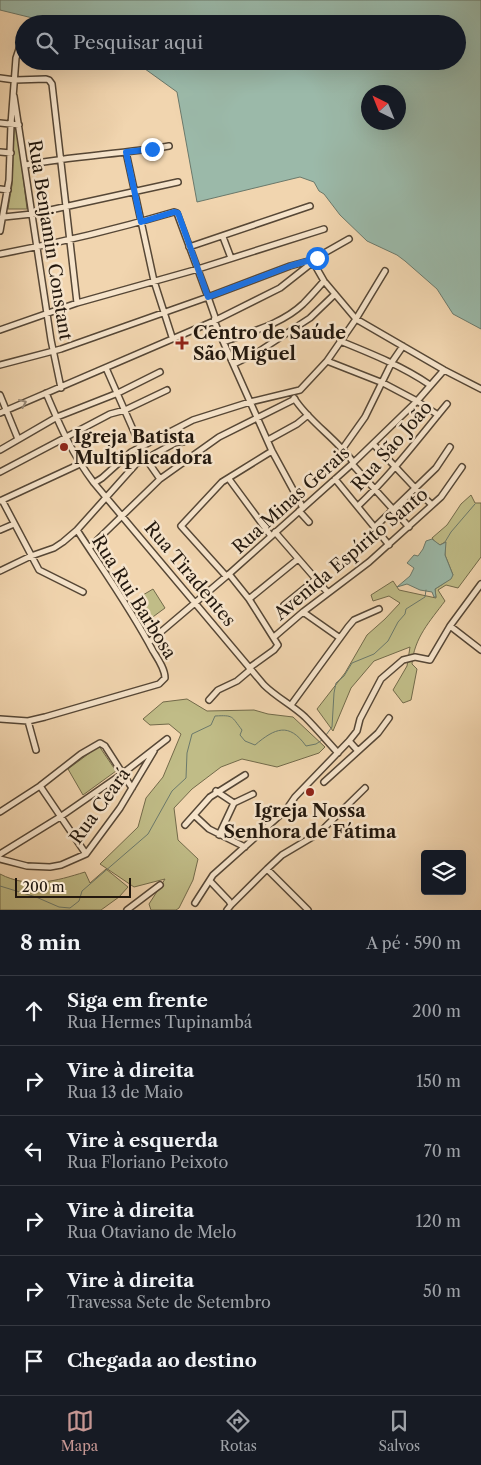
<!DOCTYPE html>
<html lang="pt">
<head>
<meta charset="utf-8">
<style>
  body { margin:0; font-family:"Libre Caslon Text",serif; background:#20242c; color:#f1f3f6 }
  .controls { position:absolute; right:15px; bottom:15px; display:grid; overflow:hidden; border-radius:5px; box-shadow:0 5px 20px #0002 }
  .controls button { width:45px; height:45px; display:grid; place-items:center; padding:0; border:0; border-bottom:1px solid #363941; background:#171b24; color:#f1f3f6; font:25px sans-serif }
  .compass { position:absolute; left:361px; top:85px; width:45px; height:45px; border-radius:50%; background:#171b24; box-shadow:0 5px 20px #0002; rotate:317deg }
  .scale { position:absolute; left:15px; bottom:12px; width:116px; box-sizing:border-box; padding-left:5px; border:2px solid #23180e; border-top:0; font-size:14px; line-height:18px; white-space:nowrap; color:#23180e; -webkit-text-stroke:4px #f6e4cb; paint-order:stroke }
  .stop { position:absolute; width:15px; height:15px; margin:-11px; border:4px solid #1a73e8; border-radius:50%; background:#fff }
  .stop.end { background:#1a73e8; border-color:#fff; box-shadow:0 1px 5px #0008 }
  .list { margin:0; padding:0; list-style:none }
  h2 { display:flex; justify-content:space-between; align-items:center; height:65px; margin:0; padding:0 20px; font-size:21px }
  h2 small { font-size:16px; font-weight:400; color:#9ea1a6 }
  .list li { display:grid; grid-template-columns:32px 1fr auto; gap:15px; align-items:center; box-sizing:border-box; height:70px; padding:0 20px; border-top:1px solid #363941 }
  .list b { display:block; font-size:19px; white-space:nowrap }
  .list p { margin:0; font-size:16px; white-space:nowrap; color:#9ea1a6 }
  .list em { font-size:16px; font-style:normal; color:#9ea1a6 }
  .icon { flex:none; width:28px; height:28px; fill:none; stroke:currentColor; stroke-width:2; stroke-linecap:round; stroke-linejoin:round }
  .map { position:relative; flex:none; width:481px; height:910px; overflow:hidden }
  .search { position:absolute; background:#171b24; box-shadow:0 5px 20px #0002; left:15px; right:15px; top:15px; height:55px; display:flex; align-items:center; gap:12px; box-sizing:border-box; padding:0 18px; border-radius:28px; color:#9ea1a6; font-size:19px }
  .sheet { height:485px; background:#171b24 }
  nav { display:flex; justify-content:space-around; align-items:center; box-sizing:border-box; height:70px; border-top:1px solid #363941; background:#171b24; font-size:14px; color:#9ea1a6 }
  nav a { display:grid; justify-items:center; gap:2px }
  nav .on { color:#c59692 }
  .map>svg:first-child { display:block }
  .green { fill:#c0bc87; stroke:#726a4a }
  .water { fill:#9bb9a9; stroke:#6b796b; fill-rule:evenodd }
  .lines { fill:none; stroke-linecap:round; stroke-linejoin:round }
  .stream { stroke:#6b796b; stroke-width:1 }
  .minor-casing { stroke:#564736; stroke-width:8 }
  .minor { stroke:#f6e4cb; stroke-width:5 }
  .oneway { stroke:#978876 }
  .route { stroke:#1a73e8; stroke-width:6 }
  .poi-dot { fill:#8f2418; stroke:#f6e4cb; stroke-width:2 }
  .labels { text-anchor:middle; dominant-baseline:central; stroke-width:5; stroke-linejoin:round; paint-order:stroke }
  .street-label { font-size:18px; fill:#23180e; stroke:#f6e4cb }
  .poi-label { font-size:18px; font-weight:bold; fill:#23180e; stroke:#f6e4cb; text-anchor:start }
</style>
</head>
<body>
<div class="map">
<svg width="481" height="910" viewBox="0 0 481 910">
  <rect width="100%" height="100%" fill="#f1d5af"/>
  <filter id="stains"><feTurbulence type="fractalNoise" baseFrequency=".004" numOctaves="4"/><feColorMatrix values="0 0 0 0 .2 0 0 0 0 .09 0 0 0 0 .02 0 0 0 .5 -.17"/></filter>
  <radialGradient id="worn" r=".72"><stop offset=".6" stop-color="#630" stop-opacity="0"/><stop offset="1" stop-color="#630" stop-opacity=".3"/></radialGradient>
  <path class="green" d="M17,127l10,82h-19l4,-24 2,-57z
    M471,495l4,8h6v54l-23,31 -12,-3 -8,5 7,11c-15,20 -31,37 -33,63l5,5 -6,31 -8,3 -10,-13 14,-24 3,-19 -36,14 -23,27 -18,43 -16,-22 28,-36 22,-38 18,-16 15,-16 -11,-7 -16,5 -2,-6 22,-14 6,9 37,8 -1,-9 8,-5 10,-9 -8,-20v-13l-5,3 -5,-3 -3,-4 15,-13 14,-21z
    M153,589l12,19 -19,14 -13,-21z
    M187,699l20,12 47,-1 14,4 25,3 32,30 -6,6 -42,14 -35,-8 -21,8 -29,22 -18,19 4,32 20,19 -5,21 -14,28 -3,2h-25l-2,-6 16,-25 -31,8 -34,-23 38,-37 8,-29 17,-21 18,-43 -12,-10 -19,1 -7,-6 20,-17z
    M99,746l17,25 -33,24 -15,-26z
    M106,869l22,18 -9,10 -18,13h-101v-36c29,15 56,7 85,-2l5,11z"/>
  <path class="water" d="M0,0h481v329l-28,-15 -16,-25 -32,-28 -8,-6 -30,-14 -27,-26 -16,-21 -5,-3 -5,-9 -14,-5 -103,25 -20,-110 -43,-31h323v-37h-400l-57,-14zM398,92v30h-30v-30z
    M432,539l8,6 6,-3 -1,13 8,20 -2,4 -16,10 1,8h-2l-2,-5 -12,-2 -13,-6 -10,3 13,-11 4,-8 -7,-5 7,-8 4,1 5,-7 3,-8z"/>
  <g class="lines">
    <path class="stream" d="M445,542l6,-10 24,-28
      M326,735l6,-8 2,-34 2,-10 8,-7 8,-13 22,-9 14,-13 10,-19 7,-8 1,-5 19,-12 1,-7
      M0,886l36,11 23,10 11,1 9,-7 3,-10 66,-57 24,-43 14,-13 1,-25 5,-19 19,-9 4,-9c19,-1 16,0 27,14l-2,5 5,6 10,4c20,-17 34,-23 51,1l10,-2 6,-4"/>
    <defs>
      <path id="minor" d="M0,78l15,2 31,-1 3,1 3,4 25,219
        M14,96l37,244 10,48
        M0,123l19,2
        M0,152l11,1
        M126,152l28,129 18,56
        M26,165c47,-9 96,-11 143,-19
        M0,189l8,1
        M4,217l28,-3 146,-32
        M0,231l9,-51 2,-56 5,-66 4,-12 4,-6
        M223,237l8,21
        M189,247l121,-41
        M0,254c59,-11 117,-25 174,-42l3,1 31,84 7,20 -1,4 58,130 31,57
        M312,260l12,21 32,38 88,51 37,19
        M0,330l77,-27 121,-34 126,-40
        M340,341c32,13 62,25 90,44
        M224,342c26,-10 58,-18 79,-38 7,-7 14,-15 21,-23
        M327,361l56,22 34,18 21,14
        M234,364l24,-12 52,-34 25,-24
        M0,365l61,-16 147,-52 82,-31 22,-6 37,-21
        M106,368l40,91 14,20
        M46,393c14,33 26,61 48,90l170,202c12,12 28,20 41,32 11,11 22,24 33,36
        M0,395l18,44
        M294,398c15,24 42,40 59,64
        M0,413l214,-92 66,-33 33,-26
        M268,440l29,-16 11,-9
        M373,444c21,20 39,42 59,61
        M343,448l22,-31 27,-55 11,-16
        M0,450l57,-33 61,-24 42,-21
        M352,464l57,63
        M0,472l110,-58 15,-4 42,-20
        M229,479l42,57
        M335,479l54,66
        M94,483l8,-5 29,-26 62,-32 57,-18 50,-12 27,-29 29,-42 29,-48
        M2,500l37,70 44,22
        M0,501l80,-37
        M358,506c33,-31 60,-67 89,-102
        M299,511l10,11
        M375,527l61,-59 14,-21
        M0,530l14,-6
        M275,532l53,61
        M89,548l71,-69 59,-42 76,-38
        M0,571l31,-15 23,-8 9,-6 14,-12 59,-66 39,-21 8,-1
        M229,574l20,25 29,46 -4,5 -25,18
        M226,576l-45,-50 41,-44 50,-31
        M249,599l49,-40
        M284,605l32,-26
        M303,612l37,26
        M450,626l31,24
        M274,637l29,-25 66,-50 72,-65 21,-30
        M149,642l80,-68 123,-110 65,-63 27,-31
        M209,700l9,-10 19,-9 13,-11
        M291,705l57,-78 6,-7 25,-11
        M0,719l28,2 17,-4 114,-33 6,-6c0,-9 -7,-19 -12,-27 -22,-42 -50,-81 -76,-121
        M28,721l8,29
        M349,741l9,10
        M324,782l54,-49 11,-15
        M40,786l46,68
        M216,791l18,12
        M0,812l40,-26 41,-32 19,-11 5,3 27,42
        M194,815l15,14 36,18
        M185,825l25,-28 35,-22
        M219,835l15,-32 19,-9
        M0,854l60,-37 62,-43 45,-35
        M0,859l27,7 23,1 11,-2 25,-11 34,-46 34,-57
        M267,869l41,41
        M210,881l19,20 2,4 -4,5
        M195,903l18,-28 73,-65 9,-13 54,-56 8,-10 3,-12 21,-40 22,-19 12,-3 15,3 20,-34 31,-42
        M231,905l36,-36 15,-14 37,-22 46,-45
        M127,910l33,-25"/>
    </defs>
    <use href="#minor" class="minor-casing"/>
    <use href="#minor" class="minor"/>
  </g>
  <defs><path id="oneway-chevron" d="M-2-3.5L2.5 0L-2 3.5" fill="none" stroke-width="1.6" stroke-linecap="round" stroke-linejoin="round" transform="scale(1.25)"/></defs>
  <use class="oneway" href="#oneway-chevron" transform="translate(23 403) rotate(-24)"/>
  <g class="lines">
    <path class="route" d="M152,149l-26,3 15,70 33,-10 4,1 30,84 82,-31 27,-8"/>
  </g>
  <g class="poi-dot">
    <path d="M179.5 335.5h5v5h5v5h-5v5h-5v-5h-5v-5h5z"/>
    <circle cx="64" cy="447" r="5"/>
    <circle cx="310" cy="792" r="5"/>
  </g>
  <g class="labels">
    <g class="street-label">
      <text transform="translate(50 240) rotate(81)">Rua Benjamin Constant</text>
      <text transform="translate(392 446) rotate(-49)">Rua São João</text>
      <text transform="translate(291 500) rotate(-42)">Rua Minas Gerais</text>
      <text transform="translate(351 554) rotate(-40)">Avenida Espírito Santo</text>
      <text transform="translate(190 574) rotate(50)">Rua Tiradentes</text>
      <text transform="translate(134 597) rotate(58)">Rua Rui Barbosa</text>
      <text transform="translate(100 806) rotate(-54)">Rua Ceará</text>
    </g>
    <g class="poi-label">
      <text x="193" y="333">Centro de Saúde<tspan x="193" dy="21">São Miguel</tspan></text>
      <text x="74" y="437">Igreja Batista<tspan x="74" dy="21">Multiplicadora</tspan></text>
      <text x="310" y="811" text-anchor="middle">Igreja Nossa<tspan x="310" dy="21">Senhora de Fátima</tspan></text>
    </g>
  </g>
  <rect width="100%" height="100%" filter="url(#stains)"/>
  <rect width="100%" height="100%" fill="url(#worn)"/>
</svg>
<div class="controls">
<button><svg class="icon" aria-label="layers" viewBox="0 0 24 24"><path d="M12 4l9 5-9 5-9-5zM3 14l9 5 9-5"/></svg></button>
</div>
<svg class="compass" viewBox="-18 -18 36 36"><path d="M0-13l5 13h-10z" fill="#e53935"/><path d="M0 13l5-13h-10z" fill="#9ea1a6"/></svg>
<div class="scale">200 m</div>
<div class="stop" style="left:317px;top:258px"></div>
<div class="stop end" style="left:152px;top:149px"></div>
<div class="search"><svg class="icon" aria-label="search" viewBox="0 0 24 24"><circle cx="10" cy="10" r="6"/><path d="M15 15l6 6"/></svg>Pesquisar aqui</div>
</div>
<section class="sheet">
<h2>8 min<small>A pé · 590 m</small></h2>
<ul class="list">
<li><svg class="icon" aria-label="ahead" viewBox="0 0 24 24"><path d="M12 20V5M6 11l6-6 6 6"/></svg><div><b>Siga em frente</b><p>Rua Hermes Tupinambá</p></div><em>200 m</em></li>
<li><svg class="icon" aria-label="right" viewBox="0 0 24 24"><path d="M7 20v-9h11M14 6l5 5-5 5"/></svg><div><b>Vire à direita</b><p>Rua 13 de Maio</p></div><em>150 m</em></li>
<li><svg class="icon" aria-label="left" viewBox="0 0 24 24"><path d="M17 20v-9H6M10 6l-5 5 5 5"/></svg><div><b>Vire à esquerda</b><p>Rua Floriano Peixoto</p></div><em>70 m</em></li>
<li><svg class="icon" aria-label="right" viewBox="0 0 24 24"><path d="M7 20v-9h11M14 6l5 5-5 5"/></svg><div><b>Vire à direita</b><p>Rua Otaviano de Melo</p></div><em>120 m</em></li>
<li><svg class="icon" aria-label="right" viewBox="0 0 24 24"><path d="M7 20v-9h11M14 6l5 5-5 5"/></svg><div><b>Vire à direita</b><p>Travessa Sete de Setembro</p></div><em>50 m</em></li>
<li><svg class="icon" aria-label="arrive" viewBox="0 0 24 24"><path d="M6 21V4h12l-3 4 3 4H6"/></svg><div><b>Chegada ao destino</b></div></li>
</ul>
</section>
<nav>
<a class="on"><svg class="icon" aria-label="map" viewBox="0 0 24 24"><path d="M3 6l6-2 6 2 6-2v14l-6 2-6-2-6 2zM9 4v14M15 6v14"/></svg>Mapa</a>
<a><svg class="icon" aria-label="directions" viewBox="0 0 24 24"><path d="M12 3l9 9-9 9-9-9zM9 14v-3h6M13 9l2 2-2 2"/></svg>Rotas</a>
<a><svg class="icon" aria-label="saved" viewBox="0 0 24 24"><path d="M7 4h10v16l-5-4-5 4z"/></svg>Salvos</a>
</nav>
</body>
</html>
